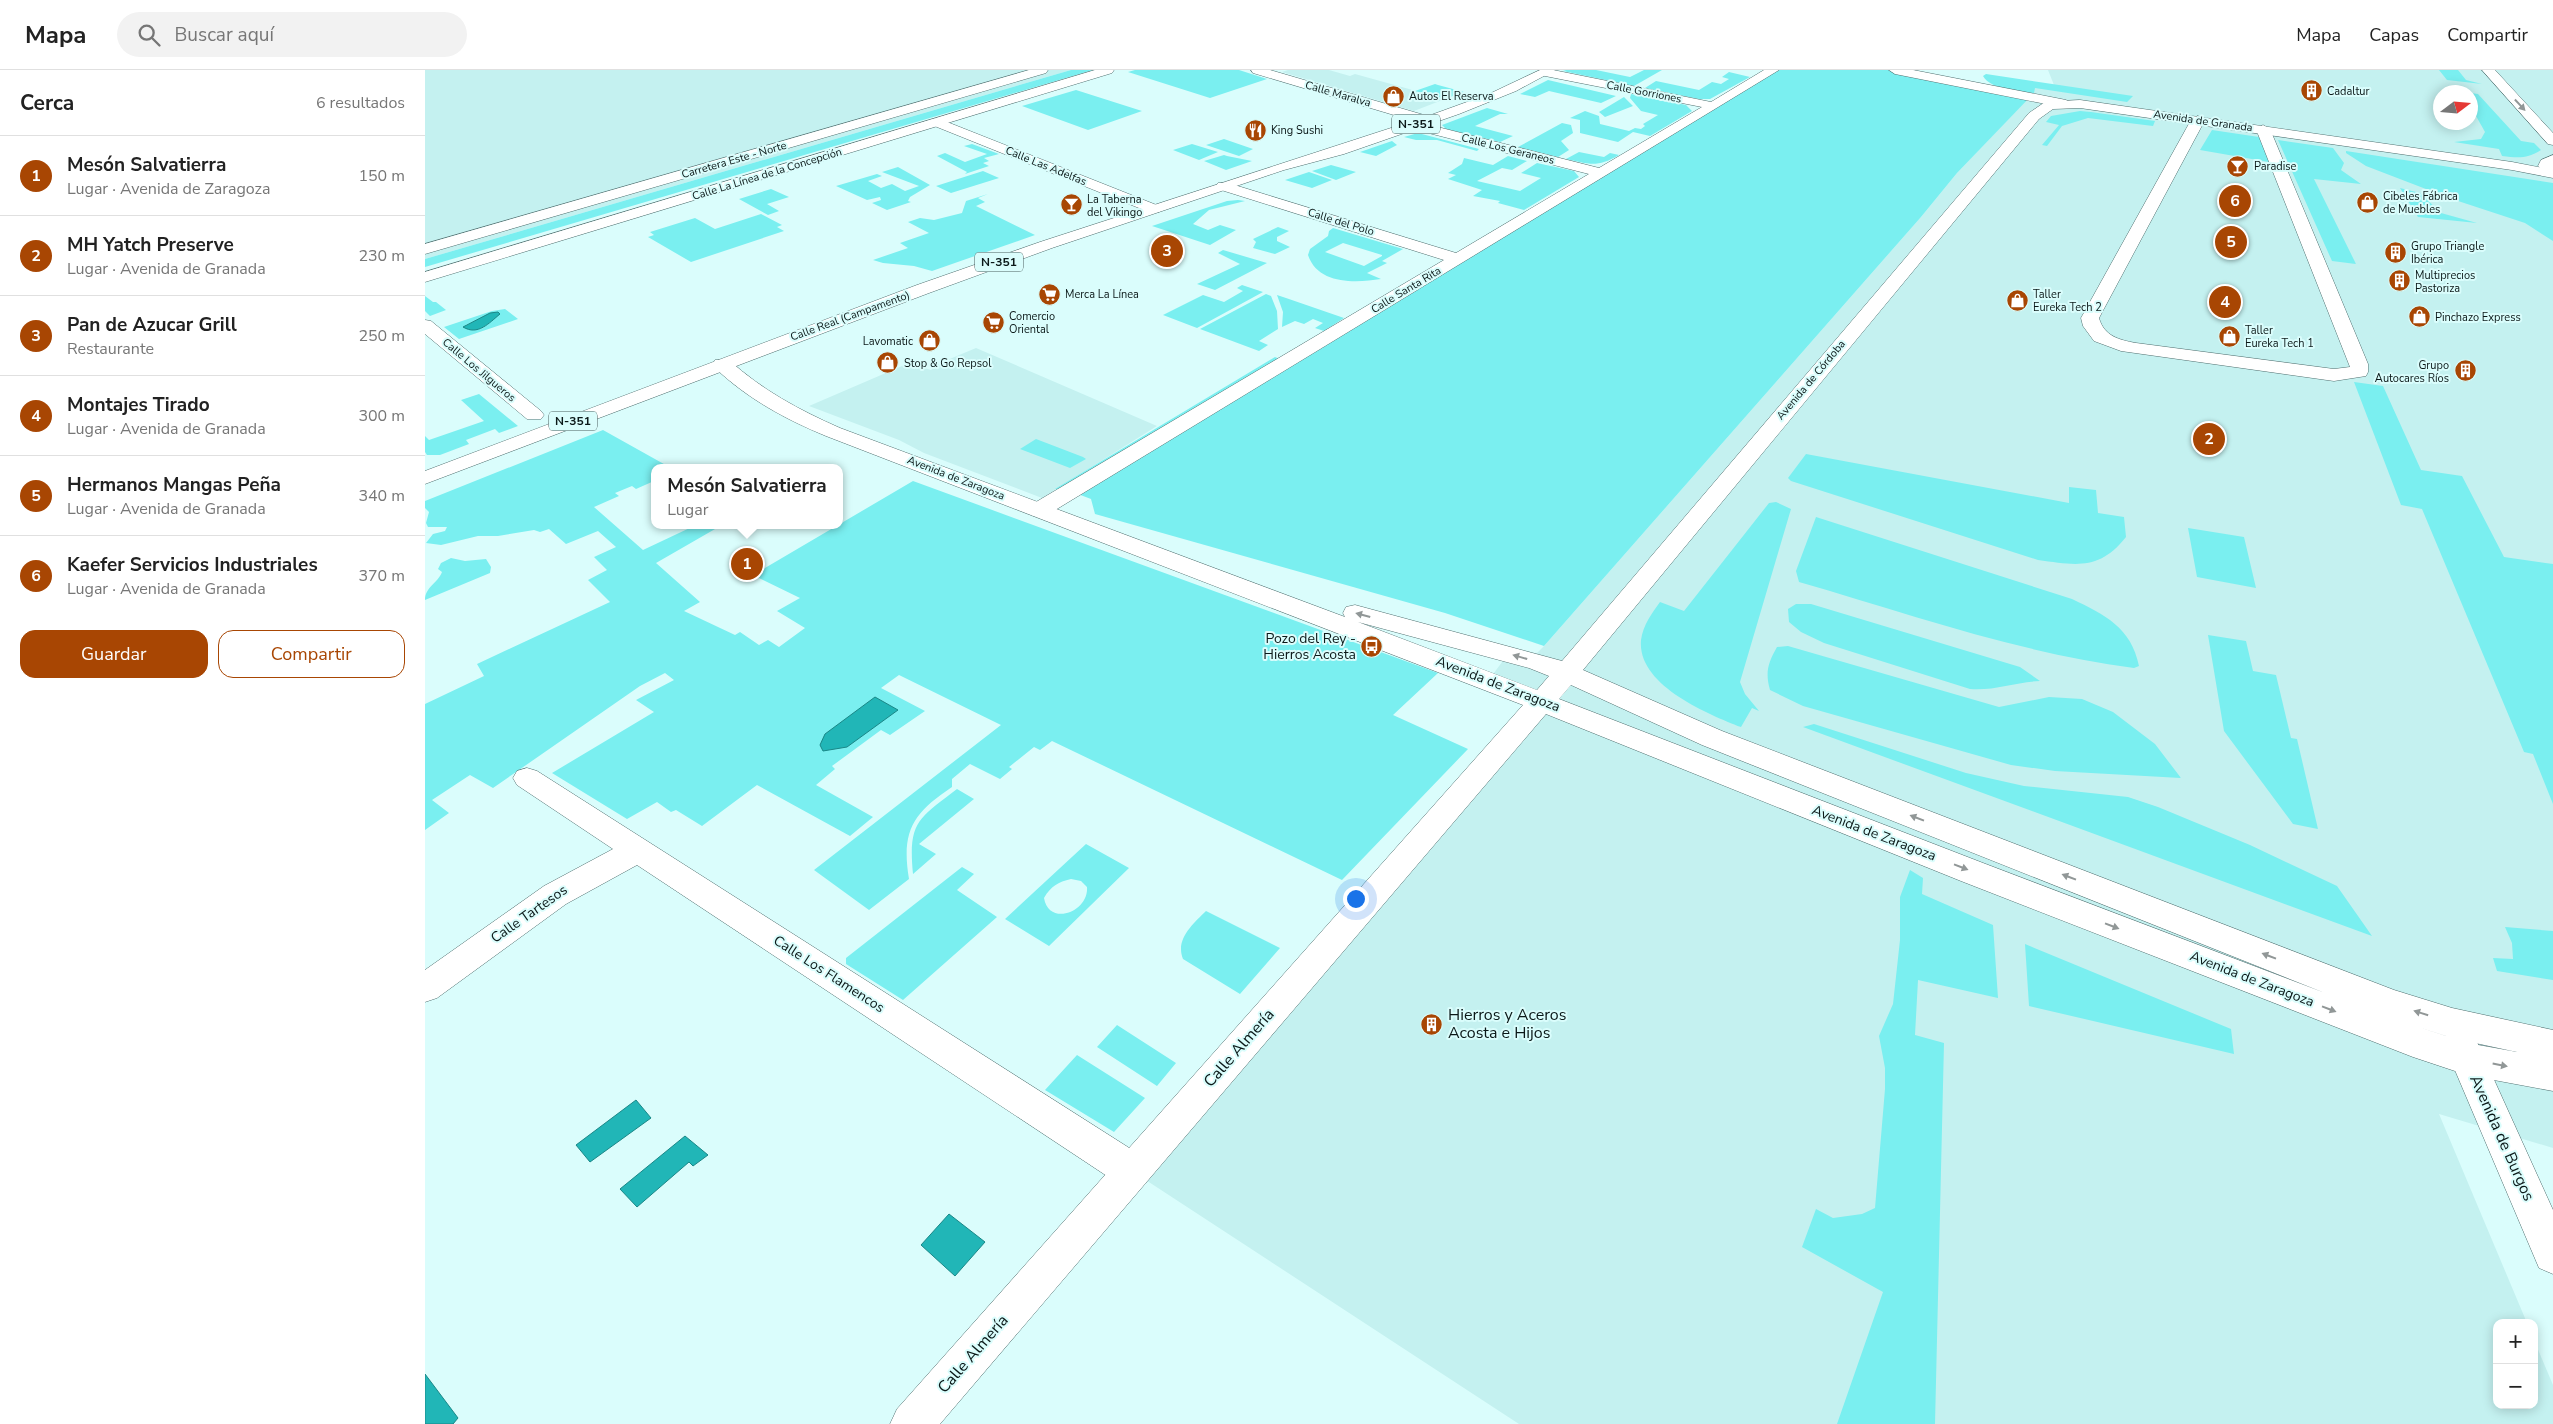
<!DOCTYPE html>
<html lang="es">
<head>
<meta charset="utf-8">
<style>
  body { margin:0; font-family:"Nunito Sans",sans-serif; background:#f2f2f2; color:#222 }
  .controls { position:absolute; right:15px; bottom:15px; display:grid; overflow:hidden; border-radius:10px; box-shadow:0 2px 12px #0003 }
  .controls button { width:45px; height:45px; display:grid; place-items:center; padding:0; border:0; border-bottom:1px solid #e0e0e0; background:#fff; color:#222; font:25px sans-serif }
  .compass { position:absolute; left:2008px; top:15px; width:45px; height:45px; border-radius:50%; background:#fff; box-shadow:0 2px 12px #0003; rotate:74deg }
  .you { position:absolute; left:930px; top:828px; width:18px; height:18px; margin:-12px; border:4px solid #fff; border-radius:50%; background:#1a73e8; box-shadow:0 0 0 8px #1a73e833 }
  .badge { display:grid; place-items:center; width:32px; height:32px; border-radius:50%; background:#a84603; color:#fff; font-size:16px; font-weight:700 }
  .pin { position:absolute; translate:-50% -50%; border:2px solid #fff; box-shadow:0 1px 5px #0006 }
  .popup { position:absolute; left:226px; top:394px; width:192px; height:65px; box-sizing:border-box; display:grid; place-content:center; border-radius:10px; background:#fff; filter:drop-shadow(0 1px 4px #0005); font-size:16px; white-space:nowrap; color:#767676 }
  .popup b { font-size:19px; color:#222 }
  .popup::after { content:''; position:absolute; left:50%; top:100%; margin-left:-10px; border:10px solid transparent; border-top-color:#fff }
  .list { margin:0; padding:0; list-style:none }
  h2 { display:flex; justify-content:space-between; align-items:center; height:65px; margin:0; padding:0 20px; font-size:21px }
  h2 small { font-size:16px; font-weight:400; color:#767676 }
  .list li { display:grid; grid-template-columns:32px 1fr auto; gap:15px; align-items:center; box-sizing:border-box; height:80px; padding:0 20px; border-top:1px solid #e0e0e0 }
  .list b { display:block; font-size:19px; white-space:nowrap }
  .list p { margin:0; font-size:16px; white-space:nowrap; color:#767676 }
  .list em { font-size:16px; font-style:normal; color:#767676 }
  .actions { display:flex; gap:10px; padding:15px 20px }
  .actions a { flex:1; padding:11px 0; border:1px solid #a84603; border-radius:15px; text-align:center; font-size:18px; color:#a84603 }
  .actions .main { background:#a84603; color:#fff }
  .icon { flex:none; width:28px; height:28px; fill:none; stroke:currentColor; stroke-width:2; stroke-linecap:round; stroke-linejoin:round }
  .map { position:relative; flex:none; width:2128px; height:1354px; overflow:hidden }
  header { display:flex; align-items:center; gap:30px; box-sizing:border-box; height:70px; padding:0 25px; background:#fff; border-bottom:1px solid #e0e0e0 }
  header strong { font-size:24px }
  nav { display:flex; gap:28px; margin-inline-start:auto; font-size:18px }
  .search { width:350px; height:45px; background:#f2f2f2; display:flex; align-items:center; gap:12px; box-sizing:border-box; padding:0 18px; border-radius:28px; color:#767676; font-size:19px }
  main { display:flex }
  aside { flex:1; background:#fff }
  .map>svg:first-child { display:block }
  .built { fill:#c4f1f0; fill-rule:evenodd }
  .green { fill:#7aeff0; fill-rule:evenodd }
  .water { fill:#21b6b7; stroke:#1a8787 }
  .lines { fill:none; stroke-linecap:round; stroke-linejoin:round }
  .street-casing { stroke:#506f6f; stroke-width:1 }
  .secondary-casing { stroke:#506f6f; stroke-width:1 }
  .primary-casing { stroke:#506f6f; stroke-width:1 }
  .highway-casing { stroke:#506f6f; stroke-width:1 }
  .street { fill:#fff; fill-rule:evenodd }
  .secondary { fill:#fff; fill-rule:evenodd }
  .primary { fill:#fff; fill-rule:evenodd }
  .highway { fill:#fff; fill-rule:evenodd }
  .oneway { fill:#919797 }
  .labels { text-anchor:middle; dominant-baseline:central; stroke-width:4; stroke-linejoin:round; paint-order:stroke }
  .far-poi-label { font-size:11px; fill:#0b1818; stroke:#dafdfc; text-anchor:start }
  .far-street-label { font-size:11px; fill:#0b1818; stroke:#dafdfc }
  .shield { fill:#dafdfc; stroke:#495d5c; stroke-width:1 }
  .shield-label { font-size:12px; font-weight:bold; fill:#0b1818 }
  .poi-label { font-size:14px; fill:#0b1818; stroke:#dafdfc; text-anchor:end }
  .street-label { font-size:14px; fill:#0b1818; stroke:#dafdfc }
  .near-poi-label { font-size:16px; fill:#0b1818; stroke:#dafdfc; text-anchor:start }
  .near-street-label { font-size:16px; fill:#0b1818; stroke:#dafdfc }
</style>
</head>
<body>
<header>
<strong>Mapa</strong>
<div class="search"><svg class="icon" aria-label="search" viewBox="0 0 24 24"><circle cx="10" cy="10" r="6"/><path d="M15 15l6 6"/></svg>Buscar aquí</div>
<nav><a>Mapa</a><a>Capas</a><a>Compartir</a></nav>
</header>
<main>
<aside>
<h2>Cerca<small>6 resultados</small></h2>
<ul class="list">
<li><span class="badge">1</span><div><b>Mesón Salvatierra</b><p>Lugar · Avenida de Zaragoza</p></div><em>150 m</em></li>
<li><span class="badge">2</span><div><b>MH Yatch Preserve</b><p>Lugar · Avenida de Granada</p></div><em>230 m</em></li>
<li><span class="badge">3</span><div><b>Pan de Azucar Grill</b><p>Restaurante</p></div><em>250 m</em></li>
<li><span class="badge">4</span><div><b>Montajes Tirado</b><p>Lugar · Avenida de Granada</p></div><em>300 m</em></li>
<li><span class="badge">5</span><div><b>Hermanos Mangas Peña</b><p>Lugar · Avenida de Granada</p></div><em>340 m</em></li>
<li><span class="badge">6</span><div><b>Kaefer Servicios Industriales</b><p>Lugar · Avenida de Granada</p></div><em>370 m</em></li>
</ul>
<div class="actions"><a class="main">Guardar</a><a>Compartir</a></div>
</aside>
<div class="map">
<svg width="2128" height="1354" viewBox="0 0 2128 1354">
  <rect width="100%" height="100%" fill="#dafdfc"/>
  <path class="built" d="M0,0h646l-646,189z
    M863,0h41l21,6 5,-2 90,25 -31,12 -132,-39z
    M1623,0h505v1078l-114,-34 88,209h-30v82h37v-65l19,45v39h-1034l-387,-253 395,-466 -39,-24 20,-27 22,6 14,-14 377,-429 36,-44 76,-80 1,-5 26,-2 -6,-1zM2016,22h30v30h-30z
    M551,278l181,78 -115,72 -118,-45 -25,-13 -90,-34 100,-43 22,7 5,-3 -3,-1z"/>
  <path class="green" d="M646,0h22l-668,197v-8z
    M710,0h104l28,9 -57,19 -82,-26z
    M1141,0h30l34,7 14,-7h18l-28,16 -71,-15z
    M1348,0h118l140,26 -74,77 -36,44 -377,429 -99,-33 -350,-99 -4,-15 -21,-8 -15,-2 220,-132 12,5z
    M2014,0h19l8,10 16,4 -35,-4z
    M1304,2l21,5 -40,22h-11l-54,-11 11,-7 43,9 13,-8 9,2 8,-5 -7,-2z
    M1561,4l147,22 -6,6 -92,-14 -1,5c-15,-2 -43,-3 -51,-17z
    M1123,10l68,16 -15,7 -52,-12 -14,6 -15,-3z
    M1010,14l3,1 26,7 -19,7 -30,-8z
    M651,20l66,21 -54,19 -66,-24z
    M2046,23l7,1 43,47 13,2 7,7c-14,9 -23,8 -39,6l-3,-7 -45,-7 27,-3 4,-7 -14,-25z
    M1206,24l55,11 6,6 -42,25 -17,-4 -15,10 -38,-9v-13l-10,-2 15,-7 14,5 1,8 29,7 6,-3 6,1 4,-3 -2,-2 15,-9 -17,-4 -11,-13z
    M1199,27l9,9 -28,11 -6,-5z
    M1062,38l21,6h-8l-25,12 38,10 -13,6 -54,-13 -4,-4z
    M1655,41l11,1 64,9 -2,5 -65,-8 -26,8 -15,20 -5,-1 17,-20 -13,-3 5,-6z
    M1137,53l9,2 2,8 -12,8 8,9 -11,7 -40,-10z
    M1787,60l47,7 10,25 -69,-12z
    M993,63l61,16 -2,2 -40,-11h-21l-12,-3z
    M799,69l29,10 -14,7 -33,-11z
    M1853,70l55,8 11,15 -3,7 20,14 -47,-5 42,85 -24,-3z
    M967,71l5,4 -21,11 -16,-4z
    M547,74l27,10 -15,4 5,3 -6,2 6,3 -24,8 2,-2 -30,-16 8,-3 20,9 22,-8 -23,-8z
    M767,74l26,8 -19,8 -26,-10z
    M1921,81l207,32v58l-28,-18 -73,-24 -86,-33 -20,-13z
    M1154,82l25,5 6,-4 9,2c-22,13 -30,9 -53,4z
    M799,85l3,1 25,5 -26,9 -22,-9z
    M1083,86l19,5 -15,9 -10,-2 -25,13 43,10 21,-13 -20,-5 16,-10 37,8 5,6 -55,33 -26,-7 2,-2 -27,-5 9,-6 -34,-11 8,-4 -8,-2 14,-9 2,-6 29,7z
    M906,95l25,7 -20,8 -24,-9z
    M473,97l32,18 -20,12 -2,4 3,1 -24,8 -15,-7 9,-3 -1,-3 -13,3 -31,-14 41,-12 5,2 -14,5 13,7 11,-4 13,7 14,-5 -37,-14z
    M558,101l16,7 -48,15 -15,-7z
    M884,102l23,8 -20,8 -27,-8z
    M1975,118l20,5 21,20 36,10 -59,-6z
    M346,119l18,8 -22,7 12,7 -11,4 -29,-16z
    M563,124l-10,4 7,4 -9,4 59,29 -103,36 -18,-5 -31,-3 -10,-3 35,-12 -8,-5 29,-10 -21,-11 12,-4 14,2 28,-7 4,-12z
    M813,130l7,1 -36,9 -16,14 15,6 12,-5 16,5 -26,15 -58,-19 75,-25z
    M336,144l21,11 -5,2 7,4 -93,31 -43,-25 6,-2 -4,-3 45,-14 20,11z
    M853,157l11,4 -12,6v4l13,6 -15,7 -22,-6 3,-6 -3,-3z
    M908,158l70,21 -21,12 5,2 -20,10 14,6c-25,4 -63,6 -73,-24l2,-6 18,-13 1,-5zM918,173l39,12v1l-18,10 -39,-14z
    M798,180l44,13 -52,27 -18,-6 43,-20 -22,-11z
    M817,215l21,7 -66,36 -34,-13 40,-20 21,7 19,-11 -6,-3z
    M841,224l5,2 6,15 1,18 -19,12 9,4 -9,6 -59,-22z
    M852,225l9,3 58,20 -20,13 -9,-3 8,-5 -10,-4 -9,5 -9,-3 -13,6 1,-15z
    M0,226l8,6h3l10,8 -16,6 -5,-5z
    M80,239l13,10 -59,20 -15,-12 48,-16zM73,242l1,2 -16,14 -10,2 -7,-5z
    M1929,312l29,4 38,84 41,6 42,81 49,7v240l-20,-50 -9,-2 -102,-243 -21,-4z
    M54,324l39,32 -19,7 -4,-4 -29,11 3,4 -29,11h-13l-2,-3v-16l4,4 55,-19 -23,-21z
    M178,360l68,38h-16l-1,13 -18,8 -4,-3 -17,7 4,3 -25,11 49,43 53,-25h26l-66,38 44,39 -16,9 51,24 5,-3 19,13 9,-5 11,7 26,-19 -28,-17 23,-13 -47,-23 160,-94 525,192 -45,42 75,34 -126,131 -290,-139 -12,9 -6,-3 -25,20 3,2 -12,10 -30,-15 -18,15v8c-39,26 -51,44 -43,92l-40,31 -55,-40 187,-145 -102,-50 -18,13 44,23 -35,24 -9,-5 -49,36 3,3 -19,16 57,32 -23,19 -93,-51 -55,41 -26,-16 -5,2 -14,-10 -30,17 -75,-46 102,-61 -18,-12 38,-20 -9,-7 -25,13 -147,102 -23,-13 -38,25 17,13 -24,17v-126l59,-28 -7,-12 133,-62 -22,-22 19,-10 -13,-13 22,-10 -18,-16 -32,13 -17,-15 -9,3 -6,-2 -36,6h-20l-37,9 -15,-2 7,-9 12,-3 2,-4h-19l-2,-4 3,-11 -4,-4v-7z
    M611,369l47,18 3,2 -16,9 -50,-19z
    M1381,384l263,49v-16l27,3 2,23 26,4 2,20c-27,34 -50,28 -88,23l-247,-79 -3,-3z
    M1351,432l15,7 -51,173 5,12 14,17 -7,-3 -11,19c-33,-13 -104,-42 -100,-87 2,-15 11,-27 19,-38l24,9 85,-108z
    M1391,447l256,82c33,16 59,28 67,67l-5,2c-115,-15 -224,-54 -335,-86l-3,-11z
    M1763,458l56,9 12,51 -59,-11z
    M26,488l14,3 21,-2 5,8 -1,6 -65,27c0,-13 13,-17 17,-28l-4,-3 3,-6z
    M1371,534h15l209,63 20,14c-24,1 -46,10 -70,8l-146,-46 -23,-11 -12,-10 -1,-13z
    M1783,565l38,6 7,30 23,4 15,63 6,1 21,90 -25,-5 -69,-93z
    M1363,576l211,61 50,-10 33,2 31,13 42,32 26,34 -126,-7 -44,-6 -208,-59 -33,-16c-5,-18 -2,-27 7,-43z
    M1389,654l152,49 58,13 104,11 30,10 92,38 87,41 35,50 -569,-209z
    M532,719l17,10 -55,45 17,10 -23,20c-5,-52 5,-55 44,-85z
    M661,774l43,24 -80,78 -44,-27zM646,809l10,2 6,6c2,25 -38,40 -43,11 7,-12 14,-16 27,-19z
    M537,797l12,7 -17,16 40,27 -94,83 -57,-36v-6z
    M1485,800l13,8 -1,16 71,31 5,73 -80,-18 -3,55 29,8 -9,381h-98l46,-132 -81,-45 14,-38 17,9 29,-4 13,-6 10,-119v-21l-6,-32 14,-32 7,-64v-43z
    M781,841l74,37 -40,46 -57,-35c-8,-20 10,-35 23,-48z
    M2080,857l48,4v49l-56,-9 -4,-13 20,1 -1,-16z
    M1600,874l206,85 3,25 -205,-48z
    M692,955l59,38 -19,23 -60,-39z
    M652,985l68,43 -31,34 -69,-42z"/>
  <path class="water" d="M73,242l2,2c-11,9 -22,22 -37,13l27,-14z
    M450,627l23,13 -51,37 -24,4 -3,-6 5,-11z
    M211,1030l15,18 -61,44 -14,-17z
    M260,1066l23,19 -15,11 -4,-4 -52,45 -17,-18z
    M524,1144l36,28 -30,34 -34,-31z
    M0,1304l33,44 -5,6h-28z"/>
  <g class="lines">
    <defs>
      <path id="street" d="M604,0h19l-2,3 -621,181v-10z
        M826,0h19l154,45 2,3 -2,3h-10l-161,-48z
        M1115,0h13l158,32 53,-32h15l-732,445 -8,2 -8,-2 -3,-5 3,-5 413,-245 -226,-71 -2,-3 2,-3h10l228,70 133,-79 -180,-46 -2,-3 2,-3 5,-1 185,47 103,-61 -157,-31 -4,-1z
        M1464,0h24l153,30 6,4 -6,4 -171,-34z
        M1773,46l7,4 -106,198c5,18 20,22 37,25l198,26 16,-2 -94,-238 7,-4 7,4 98,235v8l-2,4 -32,5 -213,-30 -27,-10 -11,-15 -2,-8 110,-198z
        M512,48l222,88 3,3 -3,3h-10l-217,-87 -2,-3z
        M0,250l6,1 110,90 3,4 -3,4h-14l-102,-85z
        M102,698l10,3 608,387 6,13 -6,13 -13,5 -13,-5 -482,-319 -71,39 -129,94 -12,4v-32l119,-84 69,-37 -96,-64 -4,-7 4,-7z
        M2035,957l12,4 81,179v64l-14,-6 -96,-226 5,-11z"/>
      <path id="secondary" d="M670,0h19l-2,3 -687,209v-10z
        M1655,30l432,62 41,8v8l-41,-8 -432,-62 -27,1 -14,10 -456,551 139,61 672,259 58,18 101,22v61l-86,-16 -54,-18 -452,-176 -415,-167 -606,710h-50l7,-15 626,-704 -697,-269c-41,-17 -78,-37 -111,-68l-2,-4 2,-4h14c33,30 70,50 111,68l505,189 -2,-4 3,-6 9,-2 207,56 467,-548 16,-11zM933,552l171,46 20,8 -12,14zM1146,615l131,60 623,248 -342,-130 -424,-164zM1981,953l46,15 65,14 -50,-9z"/>
      <path id="primary" d="M2057,0h13l58,63v12l-5,-1z
        M2128,85v22l-5,-1 -10,-10 3,-6z"/>
      <path id="highway" d="M1115,0h15l-39,21 -57,23 -115,40 -60,16 -232,78 -123,45 -504,191v-13l492,-186 123,-43 391,-127 58,-21z"/>
    </defs>
    <use href="#street" class="street-casing"/>
    <use href="#secondary" class="secondary-casing"/>
    <use href="#primary" class="primary-casing"/>
    <use href="#highway" class="highway-casing"/>
    <use href="#street" class="street"/>
    <use href="#secondary" class="secondary"/>
    <use href="#primary" class="primary"/>
    <use href="#highway" class="highway"/>
  </g>
  <defs><path id="oneway-solid" d="M-6-.8H1V-3.2L6.5 0L1 3.2V.8H-6Z" transform="scale(1.25)"/></defs>
  <g class="oneway">
    <use href="#oneway-solid" transform="translate(2095 35) rotate(47)"/>
    <use href="#oneway-solid" transform="translate(938 545) rotate(-165)"/>
    <use href="#oneway-solid" transform="translate(1095 587) rotate(-164)"/>
    <use href="#oneway-solid" transform="translate(1492 748) rotate(-159)"/>
    <use href="#oneway-solid" transform="translate(1536 797) rotate(21)"/>
    <use href="#oneway-solid" transform="translate(1644 807) rotate(-159)"/>
    <use href="#oneway-solid" transform="translate(1687 856) rotate(21)"/>
    <use href="#oneway-solid" transform="translate(1844 886) rotate(-159)"/>
    <use href="#oneway-solid" transform="translate(1904 939) rotate(21)"/>
    <use href="#oneway-solid" transform="translate(1996 943) rotate(-163)"/>
    <use href="#oneway-solid" transform="translate(2075 995) rotate(11)"/>
  </g>
  <defs>
    <symbol id="building-disc" viewBox="-11 -11 22 22"><circle r="9.5" fill="#a84603" stroke="#dafdfc"/><path d="M-4-6H4V6H1V3H-1V6H-4ZM-2.5-4.3h1.7v1.8h-1.7ZM.8-4.3h1.7v1.8H.8ZM-2.5-1h1.7V.8h-1.7ZM.8-1h1.7V.8H.8Z" fill="#fff"/></symbol>
    <symbol id="shop-disc" viewBox="-11 -11 22 22"><circle r="9.5" fill="#a84603" stroke="#dafdfc"/><path d="M-5-2.5h2.3a2.7 3.5 0 0 1 5.4 0H5L5.5 6h-11ZM-1.5-2.5h3a1.5 2.3 0 0 0-3 0Z" fill="#fff"/></symbol>
    <symbol id="restaurant-disc" viewBox="-11 -11 22 22"><circle r="9.5" fill="#a84603" stroke="#dafdfc"/><path d="M-5-6h1v4h1v-4h1v4h1v-4h1v5L-1.5 .5V6h-2V.5L-5-1ZM5-6V6H3V1.5H1.5Q1.5-4 5-6Z" fill="#fff"/></symbol>
    <symbol id="bar-disc" viewBox="-11 -11 22 22"><circle r="9.5" fill="#a84603" stroke="#dafdfc"/><path d="M-6-5H6L.8 .8V4.5H3.5V6h-7V4.5H-.8V.8Z" fill="#fff"/></symbol>
    <symbol id="supermarket-disc" viewBox="-11 -11 22 22"><circle r="9.5" fill="#a84603" stroke="#dafdfc"/><path d="M-6-5.5h2.5l.6 2H6L4.5 2H-2.5L-4.4-4H-6ZM-1.5 3.2a1.3 1.3 0 1 0 .1 0ZM3 3.2a1.3 1.3 0 1 0 .1 0Z" fill="#fff"/></symbol>
    <symbol id="bus-disc" viewBox="-11 -11 22 22"><circle r="9.5" fill="#a84603" stroke="#dafdfc"/><path d="M-5-6H5V4H4V6H2V4H-2V6H-4V4H-5ZM-3.5-4V0h7V-4ZM-3.5 1.2v1.5H-2V1.2ZM2 1.2v1.5H3.5V1.2Z" fill="#fff"/></symbol>
  </defs>
  <g fill-rule="evenodd">
    <use href="#building-disc" x="1874" y="8" width="25" height="25"/>
    <use href="#shop-disc" x="956" y="14" width="25" height="25"/>
    <use href="#restaurant-disc" x="818" y="48" width="25" height="25"/>
    <use href="#bar-disc" x="1800" y="84" width="25" height="25"/>
    <use href="#shop-disc" x="1930" y="120" width="25" height="25"/>
    <use href="#bar-disc" x="634" y="122" width="25" height="25"/>
    <use href="#building-disc" x="1958" y="170" width="25" height="25"/>
    <use href="#building-disc" x="1962" y="198" width="25" height="25"/>
    <use href="#supermarket-disc" x="612" y="212" width="25" height="25"/>
    <use href="#shop-disc" x="1580" y="218" width="25" height="25"/>
    <use href="#shop-disc" x="1982" y="234" width="25" height="25"/>
    <use href="#supermarket-disc" x="556" y="240" width="25" height="25"/>
    <use href="#shop-disc" x="1792" y="254" width="25" height="25"/>
    <use href="#shop-disc" x="492" y="258" width="25" height="25"/>
    <use href="#shop-disc" x="450" y="280" width="25" height="25"/>
    <use href="#building-disc" x="2028" y="288" width="25" height="25"/>
    <use href="#bus-disc" x="934" y="564" width="25" height="25"/>
    <use href="#building-disc" x="994" y="942" width="25" height="25"/>
  </g>
  <g class="labels">
    <g class="far-poi-label">
      <text x="1902" y="21">Cadaltur</text>
      <text x="984" y="26">Autos El Reserva</text>
      <text x="846" y="60">King Sushi</text>
      <text x="1829" y="96">Paradise</text>
      <text x="1958" y="126">Cibeles Fábrica<tspan x="1958" dy="13">de Muebles</tspan></text>
      <text x="662" y="129">La Taberna<tspan x="662" dy="13">del Vikingo</tspan></text>
      <text x="1986" y="176">Grupo Triangle<tspan x="1986" dy="13">Ibérica</tspan></text>
      <text x="1990" y="205">Multiprecios<tspan x="1990" dy="13">Pastoriza</tspan></text>
      <text x="640" y="224">Merca La Línea</text>
      <text x="1608" y="224">Taller<tspan x="1608" dy="13">Eureka Tech 2</tspan></text>
      <text x="584" y="246">Comercio<tspan x="584" dy="13">Oriental</tspan></text>
      <text x="2010" y="247">Pinchazo Express</text>
      <text x="1820" y="260">Taller<tspan x="1820" dy="13">Eureka Tech 1</tspan></text>
      <text x="488" y="271" text-anchor="end">Lavomatic</text>
      <text x="479" y="293">Stop &amp; Go Repsol</text>
      <text x="2024" y="295" text-anchor="end">Grupo<tspan x="2024" dy="13">Autocares Ríos</tspan></text>
    </g>
    <g class="far-street-label">
      <text transform="translate(1219 22) rotate(11)">Calle Gorriones</text>
      <text transform="translate(913 24) rotate(16)">Calle Maralva</text>
      <text transform="translate(1778 51) rotate(8)">Avenida de Granada</text>
      <text transform="translate(1083 79) rotate(14)">Calle Los Geraneos</text>
      <text transform="translate(309 90) rotate(-16)">Carretera Este - Norte</text>
      <text transform="translate(621 96) rotate(22)">Calle Las Adelfas</text>
      <text transform="translate(342 104) rotate(-17)">Calle La Línea de la Concepción</text>
      <text transform="translate(916 152) rotate(17)">Calle del Polo</text>
      <text transform="translate(981 220) rotate(-31)">Calle Santa Rita</text>
      <text transform="translate(425 246) rotate(-20)">Calle Real (Campamento)</text>
      <text transform="translate(54 300) rotate(40)">Calle Los Jilgueros</text>
      <text transform="translate(1386 310) rotate(-50)">Avenida de Córdoba</text>
      <text transform="translate(531 408) rotate(21)">Avenida de Zaragoza</text>
    </g>
    <g class="shield">
      <rect x="967" y="44.5" width="48" height="19" rx="4"/>
      <rect x="550" y="182.5" width="48" height="19" rx="4"/>
      <rect x="124" y="341.5" width="48" height="19" rx="4"/>
    </g>
    <g class="shield-label">
      <text x="991" y="54">N-351</text>
      <text x="574" y="192">N-351</text>
      <text x="148" y="351">N-351</text>
    </g>
    <g class="poi-label">
      <text x="931" y="568">Pozo del Rey -<tspan x="931" dy="16">Hierros Acosta</tspan></text>
    </g>
    <g class="street-label">
      <text transform="translate(1073 614) rotate(21)">Avenida de Zaragoza</text>
      <text transform="translate(1449 763) rotate(21)">Avenida de Zaragoza</text>
      <text transform="translate(104 844) rotate(-35)">Calle Tartesos</text>
      <text transform="translate(404 904) rotate(33)">Calle Los Flamencos</text>
      <text transform="translate(1827 909) rotate(21)">Avenida de Zaragoza</text>
    </g>
    <g class="near-poi-label">
      <text x="1023" y="945">Hierros y Aceros<tspan x="1023" dy="18">Acosta e Hijos</tspan></text>
    </g>
    <g class="near-street-label">
      <text transform="translate(814 978) rotate(-49)">Calle Almería</text>
      <text transform="translate(2077 1068) rotate(66)">Avenida de Burgos</text>
      <text transform="translate(548 1284) rotate(-49)">Calle Almería</text>
    </g>
  </g>
</svg>
<div class="controls">
<button>+</button>
<button>−</button>
</div>
<svg class="compass" viewBox="-18 -18 36 36"><path d="M0-13l5 13h-10z" fill="#e53935"/><path d="M0 13l5-13h-10z" fill="#767676"/></svg>
<div class="you"></div>
<div class="pin badge" style="left:322px;top:494px">1</div>
<div class="popup"><b>Mesón Salvatierra</b>Lugar</div>
<div class="pin badge" style="left:1784px;top:369px">2</div>
<div class="pin badge" style="left:742px;top:181px">3</div>
<div class="pin badge" style="left:1800px;top:232px">4</div>
<div class="pin badge" style="left:1806px;top:172px">5</div>
<div class="pin badge" style="left:1810px;top:131px">6</div>
</div>
</main>
</body>
</html>
